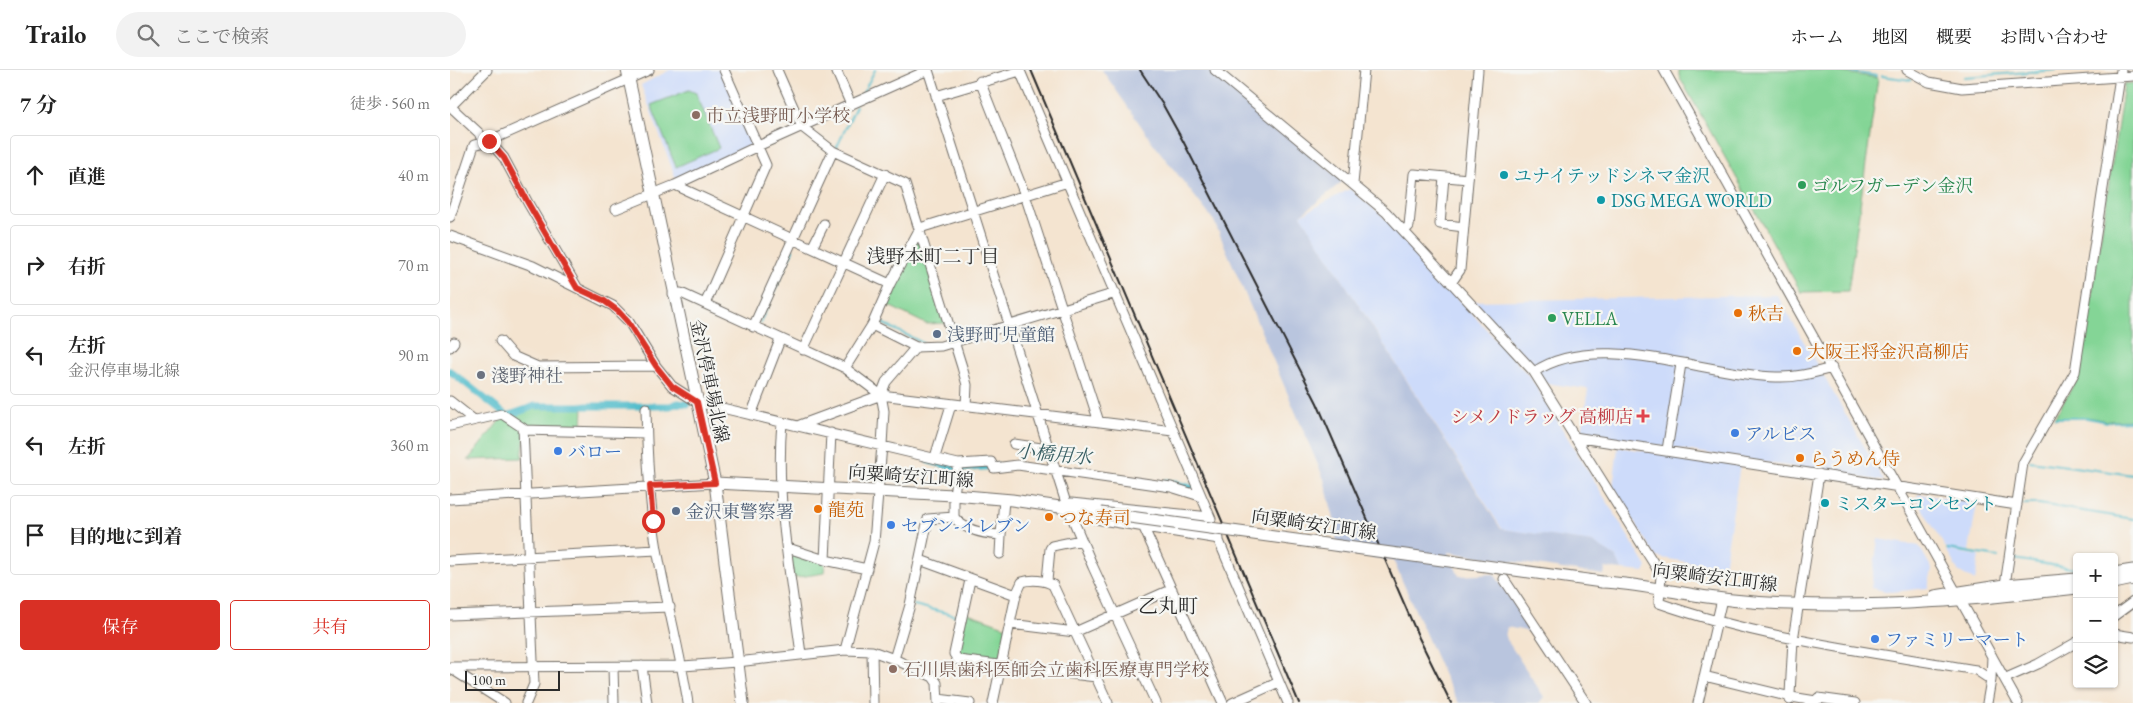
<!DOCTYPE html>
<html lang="ja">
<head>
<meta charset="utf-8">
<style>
  body { margin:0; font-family:"EB Garamond","Noto Serif JP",serif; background:#f2f2f2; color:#222 }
  .controls { position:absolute; right:15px; bottom:15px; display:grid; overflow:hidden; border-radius:5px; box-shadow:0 1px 4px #0004 }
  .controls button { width:45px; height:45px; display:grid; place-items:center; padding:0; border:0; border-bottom:1px solid #e0e0e0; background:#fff; color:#222; font:25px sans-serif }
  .scale { position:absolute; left:15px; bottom:12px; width:95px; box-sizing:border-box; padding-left:5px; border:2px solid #2b2b2b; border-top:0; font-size:14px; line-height:18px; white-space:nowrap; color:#2b2b2b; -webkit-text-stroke:4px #f6f6f2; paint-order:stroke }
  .stop { position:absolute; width:15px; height:15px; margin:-11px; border:4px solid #d93025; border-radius:50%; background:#fff }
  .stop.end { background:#d93025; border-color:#fff; box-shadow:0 1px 5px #0008 }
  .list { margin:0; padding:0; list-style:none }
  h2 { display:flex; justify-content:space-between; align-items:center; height:65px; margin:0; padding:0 20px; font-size:21px }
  h2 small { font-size:16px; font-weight:400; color:#767676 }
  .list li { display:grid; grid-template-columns:32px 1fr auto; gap:15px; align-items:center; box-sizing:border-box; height:80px; margin:0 10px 10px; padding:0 10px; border:1px solid #e0e0e0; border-radius:5px }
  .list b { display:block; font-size:19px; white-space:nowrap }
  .list p { margin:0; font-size:16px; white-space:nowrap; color:#767676 }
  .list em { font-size:16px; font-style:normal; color:#767676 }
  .actions { display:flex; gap:10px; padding:15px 20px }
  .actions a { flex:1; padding:11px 0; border:1px solid #d93025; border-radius:5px; text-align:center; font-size:18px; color:#d93025 }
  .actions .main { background:#d93025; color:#fff }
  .icon { flex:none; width:28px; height:28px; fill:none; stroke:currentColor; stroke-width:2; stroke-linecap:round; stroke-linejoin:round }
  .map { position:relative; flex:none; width:1683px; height:633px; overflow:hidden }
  header { display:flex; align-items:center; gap:30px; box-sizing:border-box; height:70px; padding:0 25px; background:#fff; border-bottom:1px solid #e0e0e0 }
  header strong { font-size:24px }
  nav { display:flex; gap:28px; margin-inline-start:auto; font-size:18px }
  .search { width:350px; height:45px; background:#f2f2f2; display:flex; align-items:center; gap:12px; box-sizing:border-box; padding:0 18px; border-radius:28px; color:#767676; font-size:19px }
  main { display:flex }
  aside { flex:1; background:#fff }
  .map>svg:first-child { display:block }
  .built { fill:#cddbfa }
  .industrial { fill:#b9c5de }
  .green { fill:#84d596; stroke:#588060 }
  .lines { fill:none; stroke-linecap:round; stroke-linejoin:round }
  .stream { stroke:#50bccb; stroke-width:2 }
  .canal { stroke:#50bccb; stroke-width:7 }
  .minor-casing { stroke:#716c65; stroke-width:11 }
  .major-casing { stroke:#716c65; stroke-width:13 }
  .minor { stroke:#fff; stroke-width:9 }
  .major { stroke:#fff; stroke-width:11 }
  .rail { stroke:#2b2b2b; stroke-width:2 }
  .major-bridge-casing { stroke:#716c65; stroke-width:13; stroke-linecap:butt }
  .major-bridge { stroke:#fff; stroke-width:11 }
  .route { stroke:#d93025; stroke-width:6 }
  .education-dot { fill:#8d6e63; stroke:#f6f6f2; stroke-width:2 }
  .culture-dot { fill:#0f9aa8; stroke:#f6f6f2; stroke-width:2 }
  .leisure-dot { fill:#2e9e5b; stroke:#f6f6f2; stroke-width:2 }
  .food-dot { fill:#e8710a; stroke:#f6f6f2; stroke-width:2 }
  .service-dot { fill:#5c6f8a; stroke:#f6f6f2; stroke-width:2 }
  .worship-dot { fill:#6b7280; stroke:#f6f6f2; stroke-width:2 }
  .health-dot { fill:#e0444e; stroke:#f6f6f2; stroke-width:2 }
  .shop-dot { fill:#3f7fe0; stroke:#f6f6f2; stroke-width:2 }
  .labels { text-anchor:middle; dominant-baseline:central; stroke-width:4.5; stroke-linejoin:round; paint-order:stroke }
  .education-label { font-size:18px; fill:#785e54; stroke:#f6f6f2; text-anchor:start }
  .culture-label { font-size:18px; fill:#0d838f; stroke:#f6f6f2; text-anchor:start }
  .leisure-label { font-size:18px; fill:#27864d; stroke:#f6f6f2; text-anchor:start }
  .food-label { font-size:18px; fill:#c56008; stroke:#f6f6f2; text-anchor:start }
  .service-label { font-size:18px; fill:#4e5e75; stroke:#f6f6f2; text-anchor:start }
  .worship-label { font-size:18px; fill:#5b616d; stroke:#f6f6f2; text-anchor:start }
  .street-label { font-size:18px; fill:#2b2b2b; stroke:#f6f6f2 }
  .health-label { font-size:18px; fill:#be3a42; stroke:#f6f6f2; text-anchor:end }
  .shop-label { font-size:18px; fill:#366cbe; stroke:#f6f6f2; text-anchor:start }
  .neighbourhood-label { font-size:19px; fill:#2b2b2b; stroke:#f6f6f2 }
  .water-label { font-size:19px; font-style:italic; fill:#385e63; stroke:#f6f6f2 }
  .quarter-label { font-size:20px; fill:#2b2b2b; stroke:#f6f6f2 }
</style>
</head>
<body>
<header>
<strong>Trailo</strong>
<div class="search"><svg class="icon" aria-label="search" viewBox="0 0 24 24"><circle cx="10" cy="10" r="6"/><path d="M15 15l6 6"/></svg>ここで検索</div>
<nav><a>ホーム</a><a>地図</a><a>概要</a><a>お問い合わせ</a></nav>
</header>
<main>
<aside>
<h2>7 分<small>徒歩 · 560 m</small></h2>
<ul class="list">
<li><svg class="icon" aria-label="ahead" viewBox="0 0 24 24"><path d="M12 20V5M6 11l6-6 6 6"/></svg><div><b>直進</b></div><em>40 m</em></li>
<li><svg class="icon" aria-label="right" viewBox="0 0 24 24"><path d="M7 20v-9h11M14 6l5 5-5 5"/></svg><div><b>右折</b></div><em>70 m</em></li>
<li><svg class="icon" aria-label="left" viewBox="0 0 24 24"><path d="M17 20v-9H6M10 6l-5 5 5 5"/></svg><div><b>左折</b><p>金沢停車場北線</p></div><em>90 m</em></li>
<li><svg class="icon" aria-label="left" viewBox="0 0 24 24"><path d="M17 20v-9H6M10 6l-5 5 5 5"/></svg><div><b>左折</b></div><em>360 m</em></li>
<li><svg class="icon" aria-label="arrive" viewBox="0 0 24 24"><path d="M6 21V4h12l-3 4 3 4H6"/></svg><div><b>目的地に到着</b></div></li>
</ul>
<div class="actions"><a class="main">保存</a><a>共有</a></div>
</aside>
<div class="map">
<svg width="1683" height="633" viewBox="0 0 1683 633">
  <rect width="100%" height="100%" fill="#f6f6f2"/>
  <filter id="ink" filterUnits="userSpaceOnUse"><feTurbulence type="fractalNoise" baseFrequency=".02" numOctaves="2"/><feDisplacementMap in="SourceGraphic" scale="10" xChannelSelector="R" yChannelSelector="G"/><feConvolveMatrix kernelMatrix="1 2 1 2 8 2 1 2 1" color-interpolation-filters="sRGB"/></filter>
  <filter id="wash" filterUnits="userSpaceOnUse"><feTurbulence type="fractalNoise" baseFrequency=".0096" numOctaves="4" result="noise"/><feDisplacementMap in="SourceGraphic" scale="20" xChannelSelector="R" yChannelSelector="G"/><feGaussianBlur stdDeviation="1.12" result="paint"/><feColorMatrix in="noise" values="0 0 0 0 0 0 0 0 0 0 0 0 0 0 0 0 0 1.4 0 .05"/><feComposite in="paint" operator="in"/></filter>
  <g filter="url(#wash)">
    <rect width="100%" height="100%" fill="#f4e4d0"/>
    <path class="built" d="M220,0h51l33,74 -78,35 -35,-94z
      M900,119l32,26 149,163 116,189 -3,5 -22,-2 -6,-13 -24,-15 -90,-13 -201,-314z
      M1327,225l107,186 -302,-47 6,-45 -42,-6 -72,-82z
      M1168,377l122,18 -16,103 -68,-11 -43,-70z
      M1469,424l58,9 -8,48 -17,-2 -1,2 28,5 -4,25 -17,-10 -11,-20 1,-3 -3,-1 -29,-49z
      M1428,469l41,7 13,23 -4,19 -37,4 -20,-4z"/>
    <path class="industrial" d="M652,0h108l133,111 -42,34 200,314 91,13 24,15 6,13 -17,-2 -1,7 -156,-23 11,24 35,-2 41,59 -28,-6 -2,10 39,60 -5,6h-80l-14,-25 -52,-118 -56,-7 -1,-26 -12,-48 -110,-258 -61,-78z"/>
    <path class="green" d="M1229,0h147l52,8 -30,213 -47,1 -122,-216z
      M1683,13v337l-26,1 -16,-3h-37l26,-44 44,-290z
      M239,20l7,3 23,55 -43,19 -25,-62z
      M468,167l29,86 -21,1 -41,-20z
      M85,336h48l-1,24 -56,-3 -4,31 -54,2 33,-41z
      M340,481l35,11 -1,11 -31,5z
      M515,542l42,15 -6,30 -4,6 -37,-5 -4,-5z"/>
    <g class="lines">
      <path class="stream" d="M1390,0l37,6
        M1432,6l29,4
        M1514,7l92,-7
        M412,25l13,-25
        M386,79l20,-43
        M441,222l4,-7
        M428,251l45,22
        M310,253l33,-73
        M1605,348h32l20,4 26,-1
        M1580,391l103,14
        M1572,434h17l94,15
        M1497,479l51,8
        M1564,489l63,10
        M464,535l44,11"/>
      <path class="canal" d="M0,301l57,45 28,-10h135l8,-3 10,1
        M479,391l29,8 39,-3
        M716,412l26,6"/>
    </g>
  </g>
  <g filter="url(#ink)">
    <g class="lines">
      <defs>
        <path id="minor" d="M327,0l25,57 31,24 72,33 57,183 5,18 -1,21
          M386,0l15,35
          M478,0l138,433 27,64 63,136
          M765,0l171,142 148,160 127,203 -2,28c102,36 211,49 317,67l15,10
          M1214,0l354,633
          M1457,0l22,12 33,6 171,-12
          M530,11l45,114 74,227
          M486,26l84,-25 191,448
          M0,36l29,27 4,9
          M1,36l36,-36
          M39,71l15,17 24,45 49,84
          M994,107l-4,47 24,3
          M903,114l11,-114
          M225,115l215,99
          M166,139l59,-24 83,-39 170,-76
          M0,147l24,-72 15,-4 160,-71
          M954,161l5,-5 5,-52 54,5
          M0,166l83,30 80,40 16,16 27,44 16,20 25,16 261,62 33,-2 3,6 24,-3 153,22 29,9
          M362,178l12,-24
          M1001,213l9,-13 18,-200
          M223,224l8,-1 164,75 36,27 292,36
          M255,234l61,-139 -42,-95
          M422,255l44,22 25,-1 175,-53
          M303,257l80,-176
          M50,271l13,15 25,11 118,-1
          M0,277l4,-5
          M353,280l82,-176
          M395,298l27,-43 18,-41 30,-56 148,-46
          M1084,302c63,-43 170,3 242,5 19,1 37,-4 56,-9
          M0,331l24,19
          M196,338c1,47 3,95 11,141 9,52 23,102 31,154
          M301,345l29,-75
          M332,352c-7,77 9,155 19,232
          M350,355l81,-30 5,-13 30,-35
          M0,356l52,-12 21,14 11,256 -8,19
          M72,360l124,3
          M1124,367l443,68
          M564,374l34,5
          M1217,380l14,-86
          M485,387l16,-52
          M1369,404l-26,166 -3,54 1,3 25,4 2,-3 37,5
          M0,429l265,-16
          M621,433l139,14
          M621,445l148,24
          M504,447c10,14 31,17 47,18l3,-35
          M693,456l80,177
          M766,464l72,169
          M338,478l37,12 6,-127
          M550,484l1,-19
          M375,490l42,9
          M470,490l96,35
          M0,491l207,-11
          M1054,509l82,124
          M520,510l-16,74 4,6 138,17
          M597,511l3,-32 2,-3 29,-6
          M1555,515l18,-122 52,-91 46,-302
          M0,545l220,-8
          M1664,546l19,-14
          M560,554l65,8 97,-43
          M1664,564l19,3
          M395,580l29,-108 8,-97 2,-34 -3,-16
          M422,581l1,52
          M444,589l39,18 4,6 1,20
          M192,596l5,37
          M0,597l233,-1 54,-4 108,-12 27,1 22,8 16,-54 18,-86 26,-2v-22l4,-31
          M163,597l1,36
          M0,598l55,35
          M1254,606l87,21 -1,3
          M1556,608l32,-14 39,-22
          M488,629l32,4
          M543,633l23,-108 6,-13c10,-3 23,-2 31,3l55,118
          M782,633l47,-21
          M1248,633l24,-104
          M1537,633l4,-23 1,-24"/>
        <path id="major" d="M177,0l88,413 28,220
          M265,413l239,12 58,5 89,13
          M1664,503l19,-3
          M1152,512c25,1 50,6 75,10 37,7 75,11 113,12 96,4 191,-5 287,-16
          M1664,513l19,-4
          M1485,526l70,-11 72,-6"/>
      </defs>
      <use href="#minor" class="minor-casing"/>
      <use href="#major" class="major-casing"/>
      <use href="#minor" class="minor"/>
      <use href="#major" class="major"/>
      <path class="rail" d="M581,0l268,633
        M690,0l23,35 20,36 134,262 102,235 32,65"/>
      <defs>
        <path id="major-bridge" d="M651,443l501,69"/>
      </defs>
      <use href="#major-bridge" class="major-bridge-casing"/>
      <use href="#major-bridge" class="major-bridge"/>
    </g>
  </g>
  <g class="lines" filter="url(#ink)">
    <path class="route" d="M39,71l15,17 24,45 49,85 26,12 15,11 10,11 28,44 16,20 25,16 18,81 -65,3 3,35"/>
  </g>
  <g class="education-dot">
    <circle cx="246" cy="45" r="5"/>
    <circle cx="443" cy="599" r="5"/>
  </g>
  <g class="culture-dot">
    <circle cx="1054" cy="105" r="5"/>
    <circle cx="1151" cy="130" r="5"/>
    <circle cx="1375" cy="433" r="5"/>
  </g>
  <g class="leisure-dot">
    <circle cx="1352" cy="115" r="5"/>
    <circle cx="1102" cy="248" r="5"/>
  </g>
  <g class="food-dot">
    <circle cx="1288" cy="243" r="5"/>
    <circle cx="1347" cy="281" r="5"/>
    <circle cx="1350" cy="388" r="5"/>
    <circle cx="368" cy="439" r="5"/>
    <circle cx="599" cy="447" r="5"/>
  </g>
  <g class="service-dot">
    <circle cx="487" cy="264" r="5"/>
    <circle cx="226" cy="441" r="5"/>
  </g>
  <circle class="worship-dot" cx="31" cy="305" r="5"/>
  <path class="health-dot" d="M1190.5 338.5h5v5h5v5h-5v5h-5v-5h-5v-5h5z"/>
  <g class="shop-dot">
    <circle cx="1285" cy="363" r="5"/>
    <circle cx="108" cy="381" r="5"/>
    <circle cx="441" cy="455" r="5"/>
    <circle cx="1425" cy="569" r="5"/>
  </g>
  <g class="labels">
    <g class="education-label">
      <text x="256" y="45">市立浅野町小学校</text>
      <text x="453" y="599">石川県歯科医師会立歯科医療専門学校</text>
    </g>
    <g class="culture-label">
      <text x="1064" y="105">ユナイテッドシネマ金沢</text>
      <text x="1161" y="130">DSG MEGA WORLD</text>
      <text x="1385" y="433">ミスターコンセント</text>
    </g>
    <g class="leisure-label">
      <text x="1362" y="115">ゴルフガーデン金沢</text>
      <text x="1112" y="248">VELLA</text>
    </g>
    <g class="food-label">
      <text x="1298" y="243">秋吉</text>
      <text x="1357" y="281">大阪王将金沢高柳店</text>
      <text x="1360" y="388">らうめん侍</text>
      <text x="378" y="439">龍苑</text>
      <text x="609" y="447">つな寿司</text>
    </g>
    <g class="service-label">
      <text x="497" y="264">浅野町児童館</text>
      <text x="236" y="441">金沢東警察署</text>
    </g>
    <g class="worship-label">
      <text x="41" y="305">淺野神社</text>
    </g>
    <g class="street-label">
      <text transform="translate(260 311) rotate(78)">金沢停車場北線</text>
      <text transform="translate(461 406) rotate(4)">向粟崎安江町線</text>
      <text transform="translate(864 454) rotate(8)">向粟崎安江町線</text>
      <text transform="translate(1265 507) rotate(7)">向粟崎安江町線</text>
    </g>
    <g class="health-label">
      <text x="1183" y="346">シメノドラッグ 高柳店</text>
    </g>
    <g class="shop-label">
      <text x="1295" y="363">アルビス</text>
      <text x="118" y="381">バロー</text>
      <text x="451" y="455">セブン-イレブン</text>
      <text x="1435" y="569">ファミリーマート</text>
    </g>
    <g class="neighbourhood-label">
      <text x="483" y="186">浅野本町二丁目</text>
    </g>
    <g class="water-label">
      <text transform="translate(604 384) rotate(5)">小橋用水</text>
    </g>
    <g class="quarter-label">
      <text x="718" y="536">乙丸町</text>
    </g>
  </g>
</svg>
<div class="controls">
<button>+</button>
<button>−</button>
<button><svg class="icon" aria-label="layers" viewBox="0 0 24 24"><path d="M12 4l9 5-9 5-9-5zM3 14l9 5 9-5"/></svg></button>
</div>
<div class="scale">100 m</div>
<div class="stop" style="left:203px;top:451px"></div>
<div class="stop end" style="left:39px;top:71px"></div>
</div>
</main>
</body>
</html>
